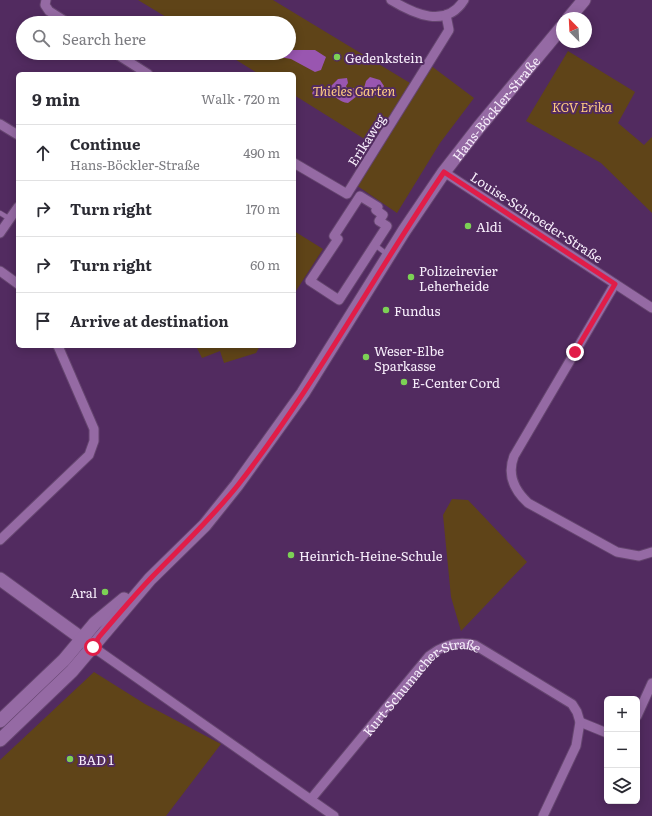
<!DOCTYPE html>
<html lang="en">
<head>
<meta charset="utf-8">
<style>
  body { margin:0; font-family:Literata,serif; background:#f2f2f3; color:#2b2b33 }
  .controls { position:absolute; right:12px; bottom:12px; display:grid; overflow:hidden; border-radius:6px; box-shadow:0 2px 10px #0003 }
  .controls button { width:36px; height:36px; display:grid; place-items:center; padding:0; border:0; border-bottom:1px solid #e1e1e2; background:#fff; color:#2b2b33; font:20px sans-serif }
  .compass { position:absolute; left:556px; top:12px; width:36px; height:36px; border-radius:50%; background:#fff; box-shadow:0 2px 10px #0003; rotate:336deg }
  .stop { position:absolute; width:12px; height:12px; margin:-9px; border:3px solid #e11d48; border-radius:50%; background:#fff }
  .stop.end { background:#e11d48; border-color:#fff; box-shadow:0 1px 4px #0008 }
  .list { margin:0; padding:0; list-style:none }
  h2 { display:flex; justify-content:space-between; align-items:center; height:52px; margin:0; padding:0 16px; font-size:17px }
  h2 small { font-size:13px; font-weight:400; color:#7c7c81 }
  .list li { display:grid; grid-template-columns:26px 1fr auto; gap:12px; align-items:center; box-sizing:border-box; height:56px; padding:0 16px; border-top:1px solid #e1e1e2 }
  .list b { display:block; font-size:15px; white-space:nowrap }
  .list p { margin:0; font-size:13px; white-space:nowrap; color:#7c7c81 }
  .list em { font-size:13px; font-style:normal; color:#7c7c81 }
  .icon { flex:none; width:22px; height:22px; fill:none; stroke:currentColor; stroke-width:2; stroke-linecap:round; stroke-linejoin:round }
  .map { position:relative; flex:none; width:652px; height:816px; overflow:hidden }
  .search { position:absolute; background:#fff; box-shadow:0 2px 10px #0003; left:16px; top:16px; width:280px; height:44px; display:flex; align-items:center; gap:10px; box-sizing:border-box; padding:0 14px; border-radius:22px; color:#7c7c81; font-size:15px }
  .panel { position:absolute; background:#fff; box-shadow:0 2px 10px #0003; left:16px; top:72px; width:280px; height:276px; border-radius:6px }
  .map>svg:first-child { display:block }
  .green { fill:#5f4418 }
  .water { fill:#9956b0 }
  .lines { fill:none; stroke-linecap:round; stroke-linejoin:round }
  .lane-casing { stroke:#65456f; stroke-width:6 }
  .street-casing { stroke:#65456f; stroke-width:11 }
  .secondary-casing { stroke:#65456f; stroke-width:15 }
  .lane { stroke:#956aa4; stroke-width:4.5 }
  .street { stroke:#956aa4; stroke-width:9 }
  .secondary { stroke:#956aa4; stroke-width:13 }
  .route { stroke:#e11d48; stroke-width:5 }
  .poi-dot { fill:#7cd155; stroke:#522b60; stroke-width:1.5 }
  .labels { text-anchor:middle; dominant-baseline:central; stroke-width:4; stroke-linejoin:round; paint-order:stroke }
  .poi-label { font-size:13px; fill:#f7eefb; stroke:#522b60; text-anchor:start }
  .park-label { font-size:13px; font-style:italic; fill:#ffcd82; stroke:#522b60 }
  .street-label { font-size:13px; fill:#f7eefb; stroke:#522b60 }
</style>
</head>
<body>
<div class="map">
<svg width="652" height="816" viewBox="0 0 652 816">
  <rect width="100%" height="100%" fill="#522b60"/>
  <path class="green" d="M138,0h135l137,83 -36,62 -80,-50v-21h-35l-34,-21h64v-30h-113z
    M568,51l67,41 -17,31 26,22 8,-8v76l-51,-50 -75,-42z
    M430,65l44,33 -34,45 -43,70 -41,-28z
    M294,231l29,18 -29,45z
    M196,346h64l-4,7 -32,10 -4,-12 -18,7z
    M452,499l16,1 59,62 -66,69 -10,-34 -8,-82z
    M94,672l51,32 76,40 -55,72h-166v-56z"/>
  <path class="water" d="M289,50h26l11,7 -5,13 -6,2 -24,-13 -17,-3 -1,-3h16z
    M370,77l10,3 4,6 -3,7 -6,2 -11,-7 2,-7z
    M347,78l1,5 -2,3 2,4 5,-2 5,3 -1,5 -9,7c-9,-1 -12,-7 -20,-10l-11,5 -3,-1 -2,-4 3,-4 11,2 12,-12z"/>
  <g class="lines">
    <defs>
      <path id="lane" d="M0,213l10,6
        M375,245l13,10"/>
      <g id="street">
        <path d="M46,0l-1,5 4,6 19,12"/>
        <path d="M391,0c23,14 55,29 73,0"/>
        <path d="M115,53l33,21"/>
        <path d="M0,124l18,11"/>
        <path d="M294,163l53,31 102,-164 -3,-15"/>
        <path d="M444,172l208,136"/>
        <path d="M360,196l18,11 -2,3 7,5 -4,6 8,5 -48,74 -29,-19 28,-42 -4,-3z"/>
        <path d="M0,233l18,-26"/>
        <path d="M0,271l18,13"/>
        <path d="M615,284l-101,172c-7,18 0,34 14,47l89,49 22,4 13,-4"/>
        <path d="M0,540l89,-85 5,-14v-12l-36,-83"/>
        <path d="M93,647l241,169"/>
        <path d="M637,716l15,-33"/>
        <path d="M580,722l27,11"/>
        <path id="s1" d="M311,799l118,-143c14,-11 28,-16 46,-11l97,59 5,8 3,10 -4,24 -33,70"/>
      </g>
      <g id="secondary">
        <path d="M569,18l15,-18"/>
        <path d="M0,579l88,64"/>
        <path d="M0,721l64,-61 31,-37 29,-24"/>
        <path id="s2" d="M0,740l72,-69 78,-92 55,-54 32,-40 66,-92 101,-162 40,-59 35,-45 83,-100"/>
      </g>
    </defs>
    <use href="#lane" class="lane-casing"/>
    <use href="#street" class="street-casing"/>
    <use href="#secondary" class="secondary-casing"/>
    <use href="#lane" class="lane"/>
    <use href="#street" class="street"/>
    <use href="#secondary" class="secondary"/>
  </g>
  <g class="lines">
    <path class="route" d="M93,647l6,-10c17,-20 34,-40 52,-59 31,-32 59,-58 87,-93 77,-99 136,-210 206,-313l171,112 -40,68"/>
  </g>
  <g class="poi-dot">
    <circle cx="337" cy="57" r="4"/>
    <circle cx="468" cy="226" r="4"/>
    <circle cx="411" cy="277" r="4"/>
    <circle cx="386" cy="310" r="4"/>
    <circle cx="366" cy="357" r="4"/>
    <circle cx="404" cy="382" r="4"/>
    <circle cx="291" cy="555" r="4"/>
    <circle cx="105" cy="592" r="4"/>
    <circle cx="70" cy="759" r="4"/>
  </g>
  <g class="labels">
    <g class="poi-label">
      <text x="345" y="57">Gedenkstein</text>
      <text x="476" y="226">Aldi</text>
      <text x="419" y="270">Polizeirevier<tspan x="419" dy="15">Leherheide</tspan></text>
      <text x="394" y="310">Fundus</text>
      <text x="374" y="350">Weser-Elbe<tspan x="374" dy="15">Sparkasse</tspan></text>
      <text x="412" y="382">E-Center Cord</text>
      <text x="299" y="555">Heinrich-Heine-Schule</text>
      <text x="97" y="592" text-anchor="end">Aral</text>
      <text x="78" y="759">BAD 1</text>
    </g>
    <g class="park-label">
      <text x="354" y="90">Thieles Garten</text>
      <text x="582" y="106">KGV Erika</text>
    </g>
    <g class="street-label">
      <text stroke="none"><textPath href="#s2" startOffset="806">Hans-Böckler-Straße</textPath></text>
      <text transform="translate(366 140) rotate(-58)">Erikaweg</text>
      <text transform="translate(537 217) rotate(33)">Louise-Schroeder-Straße</text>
      <text stroke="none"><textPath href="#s1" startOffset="163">Kurt-Schumacher-Straße</textPath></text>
    </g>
  </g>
</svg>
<div class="controls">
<button>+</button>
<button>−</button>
<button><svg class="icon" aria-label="layers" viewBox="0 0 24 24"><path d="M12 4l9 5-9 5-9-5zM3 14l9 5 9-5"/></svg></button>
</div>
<svg class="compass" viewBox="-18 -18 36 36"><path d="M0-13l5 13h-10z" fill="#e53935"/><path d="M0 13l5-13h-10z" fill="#7c7c81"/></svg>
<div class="stop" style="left:93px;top:647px"></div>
<div class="stop end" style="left:575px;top:352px"></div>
<div class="search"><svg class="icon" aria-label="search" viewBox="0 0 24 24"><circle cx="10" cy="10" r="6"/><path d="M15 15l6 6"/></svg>Search here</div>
<section class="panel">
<h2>9 min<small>Walk · 720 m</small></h2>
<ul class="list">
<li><svg class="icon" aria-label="ahead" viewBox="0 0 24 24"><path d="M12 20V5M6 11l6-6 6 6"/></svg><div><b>Continue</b><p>Hans-Böckler-Straße</p></div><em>490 m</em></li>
<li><svg class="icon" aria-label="right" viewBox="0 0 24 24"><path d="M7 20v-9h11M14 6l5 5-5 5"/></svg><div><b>Turn right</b></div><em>170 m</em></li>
<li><svg class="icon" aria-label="right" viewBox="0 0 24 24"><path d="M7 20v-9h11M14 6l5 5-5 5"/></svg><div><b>Turn right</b></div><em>60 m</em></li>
<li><svg class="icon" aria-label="arrive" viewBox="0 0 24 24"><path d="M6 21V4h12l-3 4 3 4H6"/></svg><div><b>Arrive at destination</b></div></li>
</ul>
</section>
</div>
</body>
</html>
